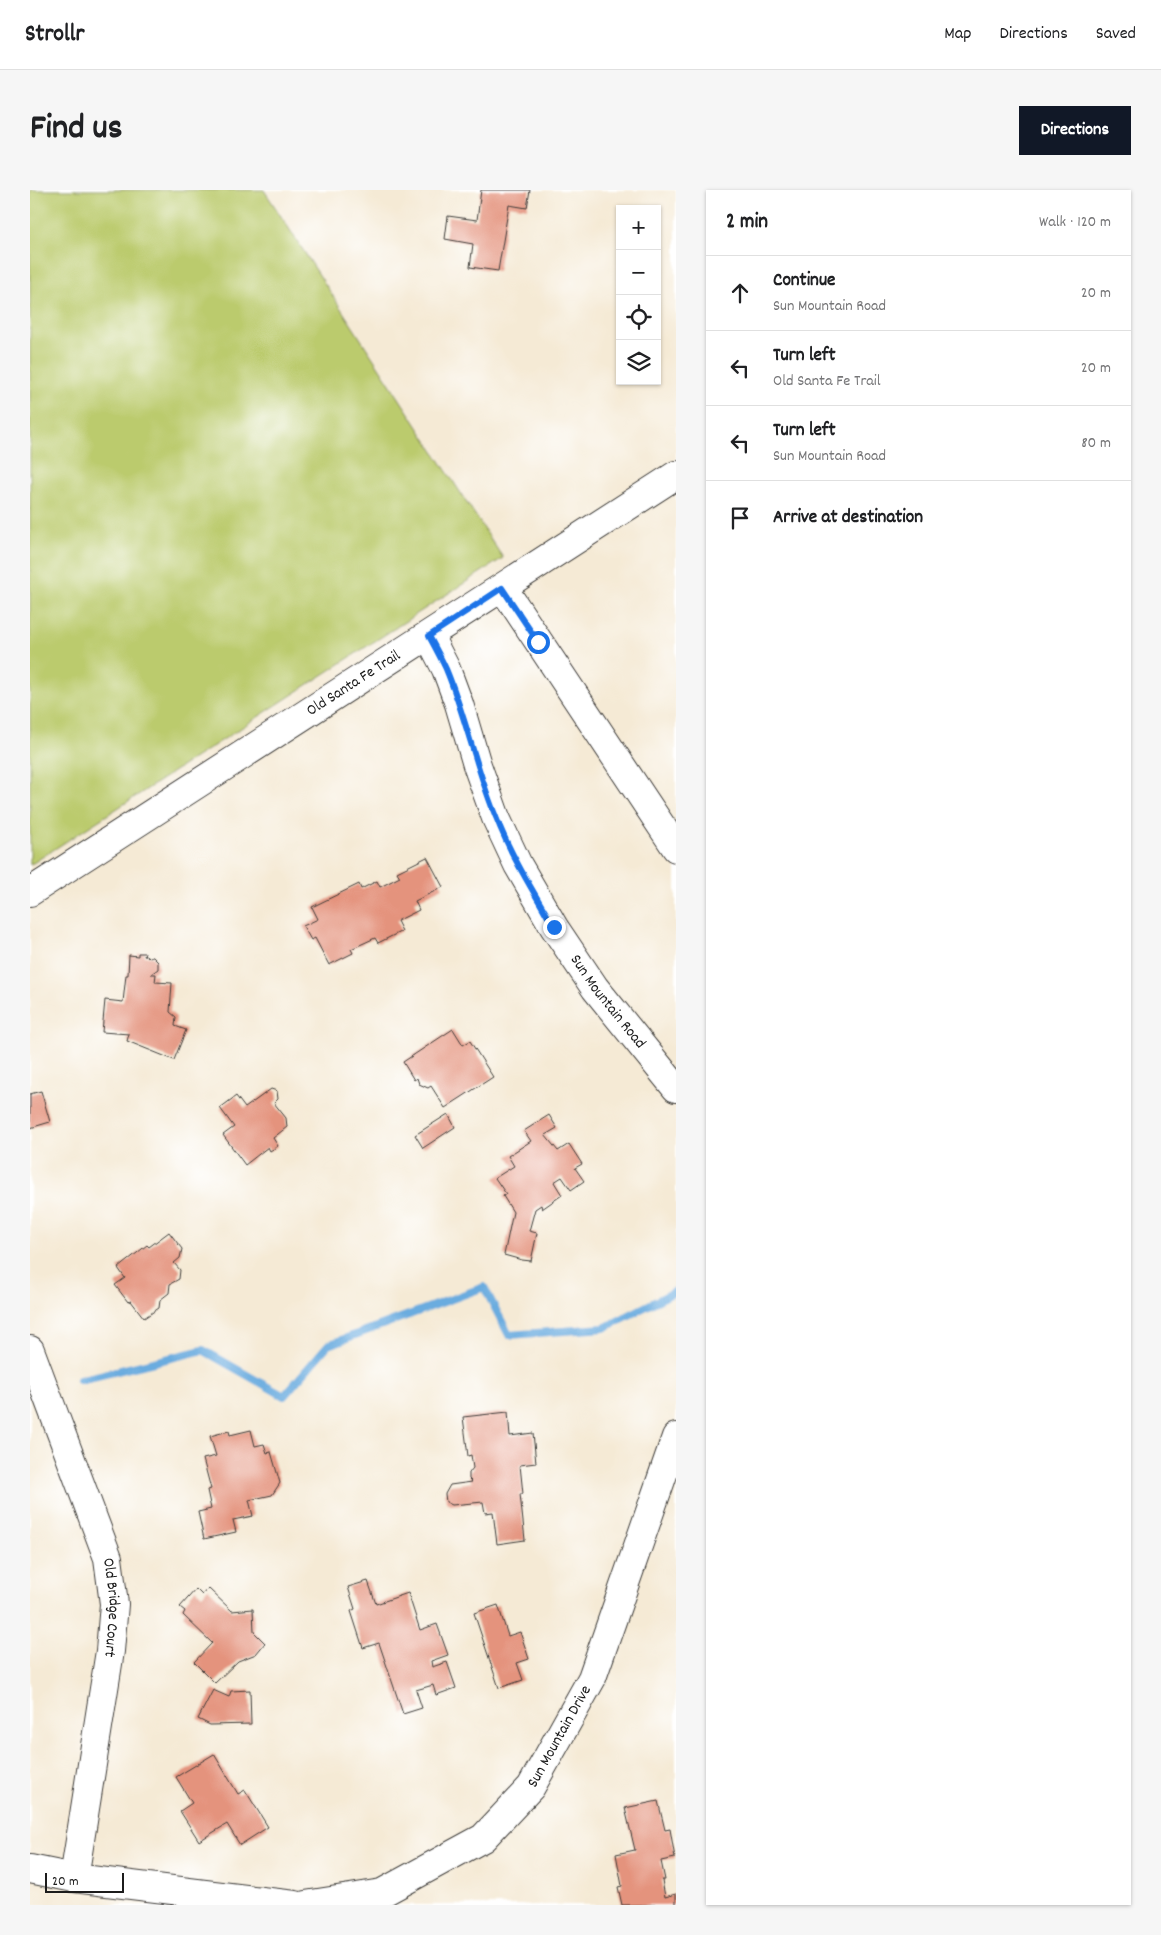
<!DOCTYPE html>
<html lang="en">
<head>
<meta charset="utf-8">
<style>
  body { margin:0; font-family:Dekko,sans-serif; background:#f6f6f6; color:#202124 }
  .controls { position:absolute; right:15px; top:15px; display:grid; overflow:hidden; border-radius:0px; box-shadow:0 1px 4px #0004 }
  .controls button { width:45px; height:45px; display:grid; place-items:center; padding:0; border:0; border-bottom:1px solid #e0e0e0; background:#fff; color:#202124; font:25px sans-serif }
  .scale { position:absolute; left:15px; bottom:12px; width:79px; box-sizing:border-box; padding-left:5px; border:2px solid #1c1c1c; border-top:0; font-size:14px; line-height:18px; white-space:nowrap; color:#1c1c1c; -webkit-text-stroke:4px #fff; paint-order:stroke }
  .stop { position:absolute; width:15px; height:15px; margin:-11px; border:4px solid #1a73e8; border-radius:50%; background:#fff }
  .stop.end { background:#1a73e8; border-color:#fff; box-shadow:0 1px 5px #0008 }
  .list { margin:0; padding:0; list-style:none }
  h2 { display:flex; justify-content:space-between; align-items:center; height:65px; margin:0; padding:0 20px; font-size:21px }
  h2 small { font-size:16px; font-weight:400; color:#757577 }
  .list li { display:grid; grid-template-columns:32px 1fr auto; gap:15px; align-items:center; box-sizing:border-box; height:75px; padding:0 20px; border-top:1px solid #e0e0e0 }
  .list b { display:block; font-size:19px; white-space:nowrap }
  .list p { margin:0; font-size:16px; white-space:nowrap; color:#757577 }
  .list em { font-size:16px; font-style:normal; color:#757577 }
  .icon { flex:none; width:28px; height:28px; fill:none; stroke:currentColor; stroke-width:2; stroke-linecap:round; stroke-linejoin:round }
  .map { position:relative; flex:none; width:646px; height:1715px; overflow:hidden; border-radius:0px }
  header { display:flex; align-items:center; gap:30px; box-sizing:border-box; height:70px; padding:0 25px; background:#fff; border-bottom:1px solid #e0e0e0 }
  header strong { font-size:24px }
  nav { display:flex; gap:28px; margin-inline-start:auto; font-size:18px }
  .intro { display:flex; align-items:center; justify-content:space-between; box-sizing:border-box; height:120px; padding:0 30px }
  h1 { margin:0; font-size:35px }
  .button { padding:12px 22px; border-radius:0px; background:#111827; color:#fff; font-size:18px; font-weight:700 }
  main { display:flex; gap:30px; padding:0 30px }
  aside { flex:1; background:#fff; border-radius:0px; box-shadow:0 1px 4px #0004 }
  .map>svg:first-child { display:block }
  .green { fill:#bbcb6d; stroke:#6c7444 }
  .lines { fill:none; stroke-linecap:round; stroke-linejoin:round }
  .stream { stroke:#6aacdf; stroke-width:8 }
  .building { fill:#e4937d }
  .minor-casing { stroke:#3d3b38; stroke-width:30 }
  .minor { stroke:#fff; stroke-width:28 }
  .route { stroke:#1a73e8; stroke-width:6 }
  .labels { text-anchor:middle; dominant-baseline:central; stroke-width:4.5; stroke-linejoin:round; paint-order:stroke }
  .street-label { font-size:16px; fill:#1c1c1c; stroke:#fff }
</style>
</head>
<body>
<header>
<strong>Strollr</strong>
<nav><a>Map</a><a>Directions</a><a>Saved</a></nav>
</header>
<div class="intro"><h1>Find us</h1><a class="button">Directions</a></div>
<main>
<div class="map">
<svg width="646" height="1715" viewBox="0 0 646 1715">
  <rect width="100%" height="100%" fill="#fff"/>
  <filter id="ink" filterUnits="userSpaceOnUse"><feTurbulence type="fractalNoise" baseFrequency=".02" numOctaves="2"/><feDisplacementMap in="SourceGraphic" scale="10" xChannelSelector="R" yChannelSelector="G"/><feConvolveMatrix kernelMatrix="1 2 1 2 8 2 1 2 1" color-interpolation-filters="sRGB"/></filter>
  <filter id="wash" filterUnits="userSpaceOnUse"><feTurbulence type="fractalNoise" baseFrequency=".0096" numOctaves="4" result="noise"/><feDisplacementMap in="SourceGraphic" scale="20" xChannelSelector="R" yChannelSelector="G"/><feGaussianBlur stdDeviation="1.12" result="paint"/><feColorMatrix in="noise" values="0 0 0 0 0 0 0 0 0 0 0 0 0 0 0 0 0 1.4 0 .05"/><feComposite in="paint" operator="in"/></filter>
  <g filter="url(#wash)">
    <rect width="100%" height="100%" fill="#f5ead5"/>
    <path class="green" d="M0,0h234l239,368 -473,307z"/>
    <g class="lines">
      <path class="stream" d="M50,1190l123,-30 81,46 44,-51 156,-58 25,48 95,-7 72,-37"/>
    </g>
    <g id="blocks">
      <path class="building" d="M451,0h49l-3,18 -18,-3 -11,66 -28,-4 3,-23 -28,-5 3,-23 29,4z
        M397,667l16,30 -28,14 4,9 -22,11 5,10 -24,12 -3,-5 -24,11 2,4 -24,12 -14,-27 -4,2 -8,-14 15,-7 -6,-12 47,-23 2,5 16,-8 3,6 20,-10 -3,-5z
        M108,763h7l-1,3 9,1 5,5v7l-7,5h5l-1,8 17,1 -2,29 6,5 -1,9 11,4 -12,30 -47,-19 2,-7 -27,-2 3,-32 18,2 3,-27h2l1,-20 9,1z
        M423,839l10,16 7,-4 23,36 -48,31 -14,-22 -3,2 -9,-4 -2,-6 -3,2 -11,-18z
        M241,899l6,2 1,8 -4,4 12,15 1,9 -14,11 5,8 -8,5 -2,-4 -23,18 -22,-30 11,-8 -14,-19 16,-12 9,12z
        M11,901l9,31 -20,6v-34z
        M418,924l7,13 -32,21 -8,-13z
        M519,925l8,13 -12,7 13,16 11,-7 13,20 -7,4 9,13 -13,9 -9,-13 -8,5 8,13 -20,14 -1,-4 -6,4 -6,22 8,2 -6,28 -9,-1 -18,-5 9,-43 -10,-16 3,-2 -11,-16 19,-12 -6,-10 23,-15 -7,-10z
        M139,1042l13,17 -2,9 -6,5 6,7 -1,9 -9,5 -1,9 -9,7 -1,8 -15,10 -13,-17 -3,1 -13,-17 10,-7 -7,-10 29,-23 2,2z
        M478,1222l2,24 23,-3 3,30 -16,2 3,29h-3l5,46 -28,4 -4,-32 -8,1 -2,-11 -31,3 -6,-3 -1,-8 5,-9 22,-3 -3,-3v-6l4,-5 -2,-13 -3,1 -5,-39z
        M221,1240l4,16 9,-2 3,9 4,-1 9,31 -8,12 -23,5 4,16 -20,4 3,12 -32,7 -6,-27 13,-3 -4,-19 4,-1 -8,-30 13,-3 -6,-20 19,-5 1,4z
        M338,1391l8,23 32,-11 12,37 17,-6 11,31 -17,6 1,6 15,-5 9,26 -20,7 -3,-10 -17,5 6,18 -19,6 -24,-71 -16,5 -12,-37 4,-2 -7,-22z
        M178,1398l24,23 21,-2 1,23 11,11 -9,11 -18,7 -23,22 -21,-21 18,-19 -29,-28 2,-4 -5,-4 16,-18 6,6z
        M468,1415l10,31 12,-4 9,27 -12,4 6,17 -24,8 -25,-75z
        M183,1500l16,7 2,-6 19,-1 1,34 -41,1 -12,-6z
        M184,1564l24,40 7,-4 23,37 -28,18 -13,-21 -28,17 -19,-30 12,-8 -16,-26z
        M628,1611l7,29 5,-1 5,29 -14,3 4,19h-3l3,17 11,-3v11h-54l-4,-18 4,-1 -6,-32 19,-4 -10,-42z"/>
    </g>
  </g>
  <g filter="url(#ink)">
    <use href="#blocks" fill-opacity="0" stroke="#3d3b38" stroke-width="1"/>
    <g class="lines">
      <defs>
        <g id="minor">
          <path d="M473,398l173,260"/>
          <path id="s1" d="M399,446l17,33 13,35 18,61 19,53 22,47 36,62 41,61 81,100"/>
          <path id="s2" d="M0,702l646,-417"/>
          <path id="s3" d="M0,1160l78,208 6,46 -4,47 -36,227"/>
          <path d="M0,1679l44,9 221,27"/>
          <path id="s4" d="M275,1715l77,-12 101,-55 48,-51 61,-109 84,-241"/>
        </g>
      </defs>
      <use href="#minor" class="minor-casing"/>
      <use href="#minor" class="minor"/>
    </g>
  </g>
  <g class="lines" filter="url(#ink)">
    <path class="route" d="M508,452l-36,-54 -73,48c6,11 12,22 17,33 20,48 30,100 50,148 15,39 37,74 58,110"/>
  </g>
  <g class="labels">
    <g class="street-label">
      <text stroke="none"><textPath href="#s2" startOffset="385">Old Santa Fe Trail</textPath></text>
      <text stroke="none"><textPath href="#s1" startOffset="410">Sun Mountain Road</textPath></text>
      <text stroke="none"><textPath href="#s3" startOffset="272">Old Bridge Court</textPath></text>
      <text stroke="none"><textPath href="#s4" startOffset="321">Sun Mountain Drive</textPath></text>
    </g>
  </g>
</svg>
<div class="controls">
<button>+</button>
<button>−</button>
<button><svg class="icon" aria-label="locate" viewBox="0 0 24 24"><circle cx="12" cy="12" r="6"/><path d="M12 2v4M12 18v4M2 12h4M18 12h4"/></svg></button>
<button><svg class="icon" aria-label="layers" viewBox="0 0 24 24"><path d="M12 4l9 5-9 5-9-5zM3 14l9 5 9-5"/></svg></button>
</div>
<div class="scale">20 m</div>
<div class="stop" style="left:508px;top:452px"></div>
<div class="stop end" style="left:524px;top:737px"></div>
</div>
<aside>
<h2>2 min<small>Walk · 120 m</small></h2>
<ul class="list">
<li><svg class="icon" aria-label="ahead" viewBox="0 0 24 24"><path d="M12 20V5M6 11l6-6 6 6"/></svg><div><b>Continue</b><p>Sun Mountain Road</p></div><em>20 m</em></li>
<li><svg class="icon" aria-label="left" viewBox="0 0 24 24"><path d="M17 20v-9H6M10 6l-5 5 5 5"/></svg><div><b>Turn left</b><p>Old Santa Fe Trail</p></div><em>20 m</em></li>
<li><svg class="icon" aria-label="left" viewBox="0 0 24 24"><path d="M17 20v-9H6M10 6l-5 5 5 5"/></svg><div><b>Turn left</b><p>Sun Mountain Road</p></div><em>80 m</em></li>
<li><svg class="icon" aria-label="arrive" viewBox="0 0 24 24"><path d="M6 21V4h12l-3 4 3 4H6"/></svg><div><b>Arrive at destination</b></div></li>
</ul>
</aside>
</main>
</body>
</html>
